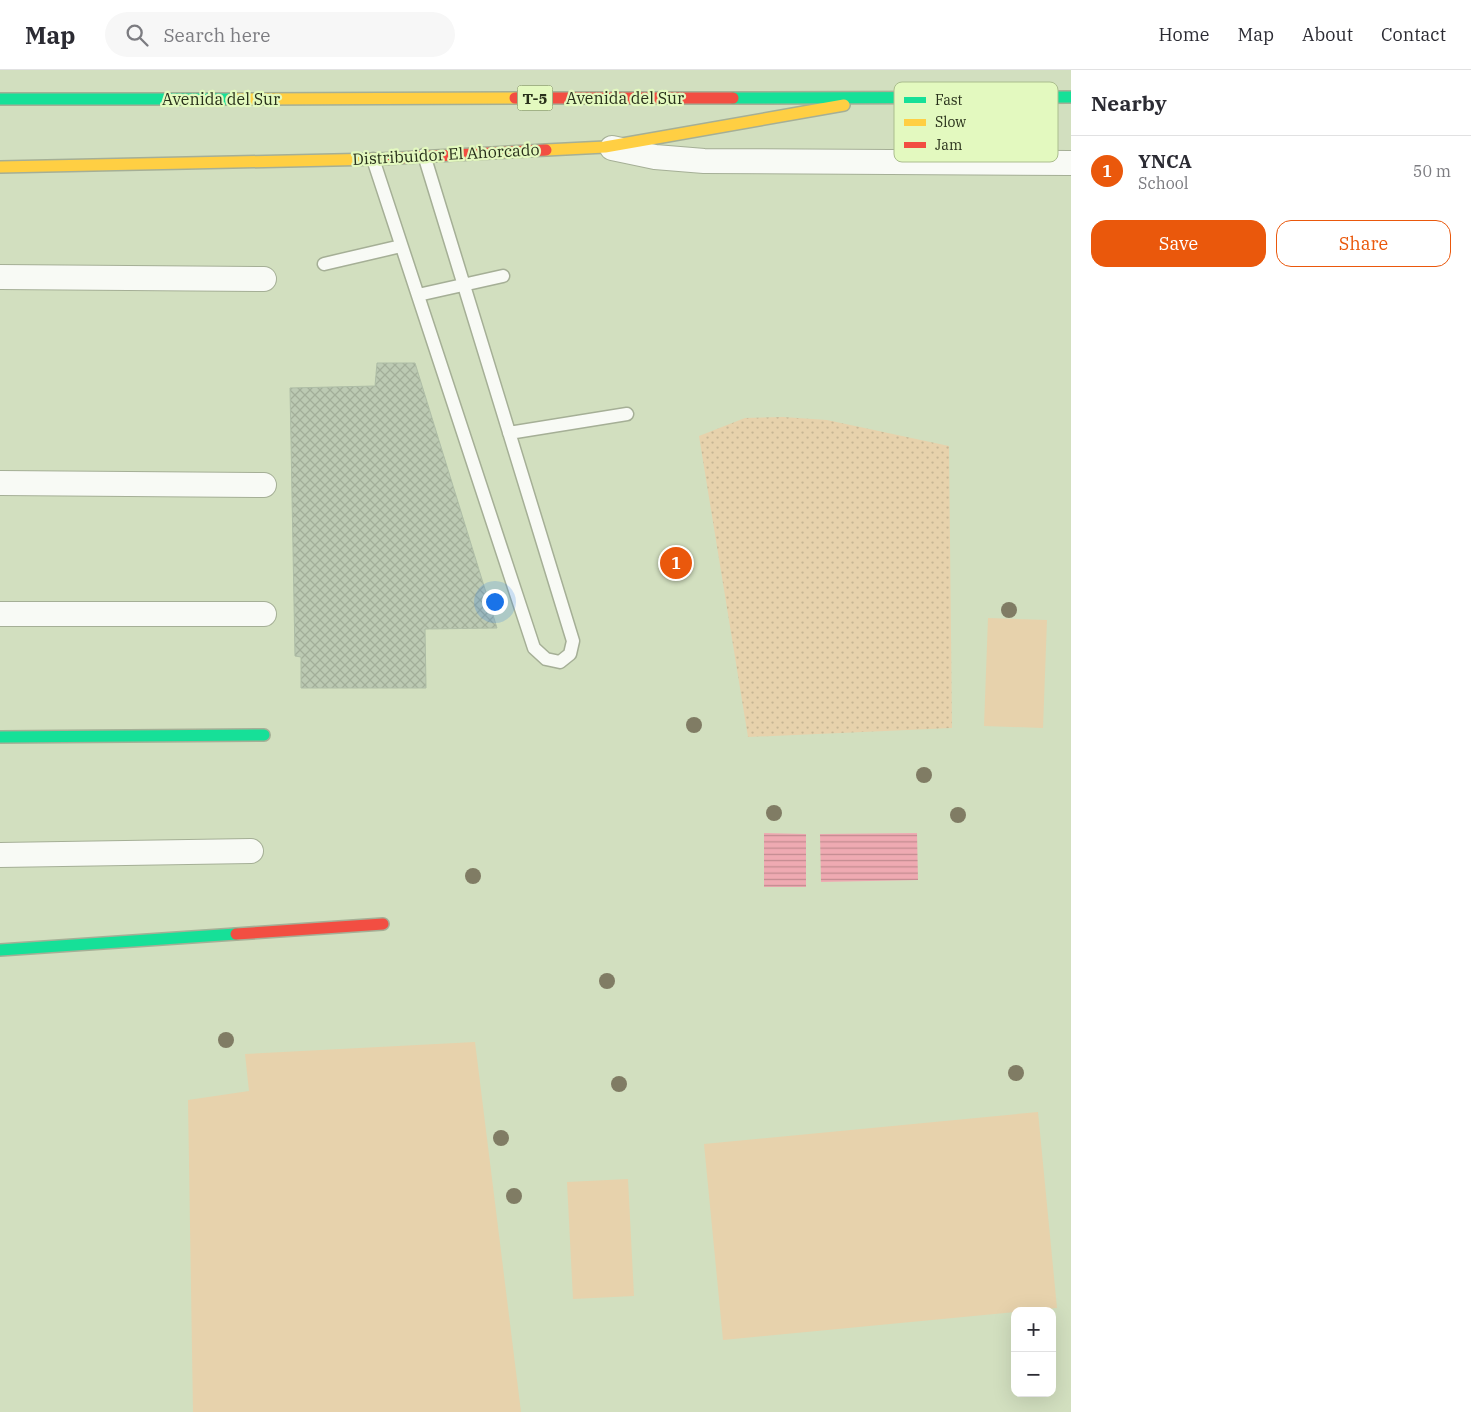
<!DOCTYPE html>
<html lang="en">
<head>
<meta charset="utf-8">
<style>
  body { margin:0; font-family:"IBM Plex Serif",serif; background:#f7f7f7; color:#2b2b33 }
  .controls { position:absolute; right:15px; bottom:15px; display:grid; overflow:hidden; border-radius:10px; box-shadow:0 5px 20px #0002 }
  .controls button { width:45px; height:45px; display:grid; place-items:center; padding:0; border:0; border-bottom:1px solid #e1e1e2; background:#fff; color:#2b2b33; font:25px sans-serif }
  .you { position:absolute; left:494px; top:531px; width:18px; height:18px; margin:-12px; border:4px solid #fff; border-radius:50%; background:#1a73e8; box-shadow:0 0 0 8px #1a73e833 }
  .badge { display:grid; place-items:center; width:32px; height:32px; border-radius:50%; background:#ea580c; color:#fff; font-size:16px; font-weight:700 }
  .pin { position:absolute; translate:-50% -50%; border:2px solid #fff; box-shadow:0 1px 5px #0006 }
  .list { margin:0; padding:0; list-style:none }
  h2 { display:flex; justify-content:space-between; align-items:center; height:65px; margin:0; padding:0 20px; font-size:21px }
  h2 small { font-size:16px; font-weight:400; color:#7c7c81 }
  .list li { display:grid; grid-template-columns:32px 1fr auto; gap:15px; align-items:center; box-sizing:border-box; height:70px; padding:0 20px; border-top:1px solid #e1e1e2 }
  .list b { display:block; font-size:19px; white-space:nowrap }
  .list p { margin:0; font-size:16px; white-space:nowrap; color:#7c7c81 }
  .list em { font-size:16px; font-style:normal; color:#7c7c81 }
  .actions { display:flex; gap:10px; padding:15px 20px }
  .actions a { flex:1; padding:11px 0; border:1px solid #ea580c; border-radius:15px; text-align:center; font-size:18px; color:#ea580c }
  .actions .main { background:#ea580c; color:#fff }
  .icon { flex:none; width:28px; height:28px; fill:none; stroke:currentColor; stroke-width:2; stroke-linecap:round; stroke-linejoin:round }
  .map { position:relative; flex:none; width:1071px; height:1342px; overflow:hidden }
  header { display:flex; align-items:center; gap:30px; box-sizing:border-box; height:70px; padding:0 25px; background:#fff; border-bottom:1px solid #e1e1e2 }
  header strong { font-size:24px }
  nav { display:flex; gap:28px; margin-inline-start:auto; font-size:18px }
  .search { width:350px; height:45px; background:#f7f7f7; display:flex; align-items:center; gap:12px; box-sizing:border-box; padding:0 18px; border-radius:28px; color:#7c7c81; font-size:19px }
  main { display:flex }
  aside { flex:1; background:#fff }
  .map>svg:first-child { display:block }
  .grass { fill:url(#grass-dots) }
  .park { fill:#e7d2ac }
  .water { fill:url(#water-rules) }
  .building { fill:url(#building-cross-hatch); stroke:#aebda6 }
  .lines { fill:none; stroke-linecap:round; stroke-linejoin:round }
  .lane-casing { stroke:#a5af96; stroke-width:15 }
  .street-casing { stroke:#a5af96; stroke-width:26 }
  .fast-casing { stroke:#a5af96; stroke-width:14 }
  .slow-casing { stroke:#a5af96; stroke-width:14 }
  .jam-casing { stroke:#a5af96; stroke-width:14 }
  .lane { stroke:#f8faf5; stroke-width:12 }
  .street { stroke:#f8faf5; stroke-width:24 }
  .fast { stroke:#16e098; stroke-width:11 }
  .slow { stroke:#ffcf43; stroke-width:11 }
  .jam { stroke:#f24e42; stroke-width:11 }
  .tree { fill:#807c64 }
  .labels { text-anchor:middle; dominant-baseline:central; stroke-width:4.5; stroke-linejoin:round; paint-order:stroke }
  .shield { fill:#e3f9bf; stroke:#606c4c; stroke-width:1 }
  .shield-label { font-size:15px; font-weight:bold; fill:#28301a }
  .street-label { font-size:16px; fill:#28301a; stroke:#e3f9bf }
  .key { fill:#e3f9bf; stroke:#abbd8e; stroke-width:1 }
  .key-label { font-size:14px; fill:#28301a }
</style>
</head>
<body>
<header>
<strong>Map</strong>
<div class="search"><svg class="icon" aria-label="search" viewBox="0 0 24 24"><circle cx="10" cy="10" r="6"/><path d="M15 15l6 6"/></svg>Search here</div>
<nav><a>Home</a><a>Map</a><a>About</a><a>Contact</a></nav>
</header>
<main>
<div class="map">
<svg width="1071" height="1342" viewBox="0 0 1071 1342">
  <defs>
    <pattern id="grass-dots" width="8" height="8" patternUnits="userSpaceOnUse" patternTransform="scale(1.25)"><rect width="8" height="8" fill="#e7d2ac"/><path d="M2 2h.1M6 6h.1" fill="none" stroke="#c6b593" stroke-width="1.8" stroke-linecap="round"/></pattern>
    <pattern id="water-rules" width="6" height="5" patternUnits="userSpaceOnUse" patternTransform="scale(1.25)"><rect width="6" height="5" fill="#efaab2"/><path d="M0 2.5h6" fill="none" stroke="#c28b90"/></pattern>
    <pattern id="building-cross-hatch" width="8" height="8" patternUnits="userSpaceOnUse" patternTransform="scale(1.25)"><rect width="8" height="8" fill="#bccab3"/><path d="M0 0l8 8M0 8l8-8" fill="none" stroke="#a2ae99"/></pattern>
  </defs>
  <rect width="100%" height="100%" fill="#d2dfbf"/>
  <path class="grass" d="M783,347l44,3 122,26 3,282 -204,9 -49,-301 46,-18z"/>
  <path class="park" d="M988,548l59,2 -4,108 -59,-2z
    M475,972l46,370h-328l-5,-312 61,-9 -4,-37z
    M1038,1042l19,196 -334,32 -19,-196z
    M628,1109l6,117 -61,3 -6,-117z"/>
  <path class="water" d="M764,763l42,1v53h-42z
    M917,763l1,47 -97,2 -1,-48z"/>
  <path class="building" d="M377,293h38l82,265 -72,1 1,59h-125v-31l-6,-1 -5,-268 85,-2z"/>
  <g class="lines">
    <defs>
      <path id="lane" d="M373,89l161,489 12,11 14,3 10,-8 3,-13 -149,-486
        M324,194l77,-18
        M418,225l85,-19
        M509,363l118,-19"/>
      <path id="street" d="M612,78l43,9 49,4 367,2
        M0,207l264,2
        M0,413l264,2
        M0,544h264
        M0,785l251,-4"/>
      <path id="fast" d="M733,28l338,-1
        M0,29h231
        M0,667l264,-2
        M0,880l236,-16"/>
      <path id="slow" d="M231,29l284,-1
        M546,80l59,-3 239,-42
        M0,97l379,-8"/>
      <path id="jam" d="M515,28h218
        M379,89l167,-9
        M236,864l147,-10"/>
    </defs>
    <use href="#lane" class="lane-casing"/>
    <use href="#street" class="street-casing"/>
    <use href="#fast" class="fast-casing"/>
    <use href="#slow" class="slow-casing"/>
    <use href="#jam" class="jam-casing"/>
    <use href="#lane" class="lane"/>
    <use href="#street" class="street"/>
    <use href="#fast" class="fast"/>
    <use href="#slow" class="slow"/>
    <use href="#jam" class="jam"/>
  </g>
  <g class="tree">
    <circle cx="1009" cy="540" r="8"/>
    <circle cx="694" cy="655" r="8"/>
    <circle cx="924" cy="705" r="8"/>
    <circle cx="774" cy="743" r="8"/>
    <circle cx="958" cy="745" r="8"/>
    <circle cx="473" cy="806" r="8"/>
    <circle cx="607" cy="911" r="8"/>
    <circle cx="226" cy="970" r="8"/>
    <circle cx="1016" cy="1003" r="8"/>
    <circle cx="619" cy="1014" r="8"/>
    <circle cx="501" cy="1068" r="8"/>
    <circle cx="514" cy="1126" r="8"/>
  </g>
  <g class="labels">
    <rect class="shield" x="517.5" y="15.5" width="35" height="25" rx="4"/>
    <g class="shield-label">
      <text x="535" y="28">T-5</text>
    </g>
    <g class="street-label">
      <text x="625" y="28">Avenida del Sur</text>
      <text x="221" y="29">Avenida del Sur</text>
      <text transform="translate(446 84) rotate(-3)">Distribuidor El Ahorcado</text>
    </g>
  </g>
  <rect x="894" y="12" width="164" height="80" rx="8" class="key"/>
  <rect x="904" y="27" width="22" height="6" fill="#16e098"/>
  <rect x="904" y="49" width="22" height="7" fill="#ffcf43"/>
  <rect x="904" y="72" width="22" height="6" fill="#f24e42"/>
  <g class="key-label">
    <text x="935" y="35">Fast</text>
    <text x="935" y="57">Slow</text>
    <text x="935" y="80">Jam</text>
  </g>
</svg>
<div class="controls">
<button>+</button>
<button>−</button>
</div>
<div class="you"></div>
<div class="pin badge" style="left:676px;top:493px">1</div>
</div>
<aside>
<h2>Nearby<small></small></h2>
<ul class="list">
<li><span class="badge">1</span><div><b>YNCA</b><p>School</p></div><em>50 m</em></li>
</ul>
<div class="actions"><a class="main">Save</a><a>Share</a></div>
</aside>
</main>
</body>
</html>
